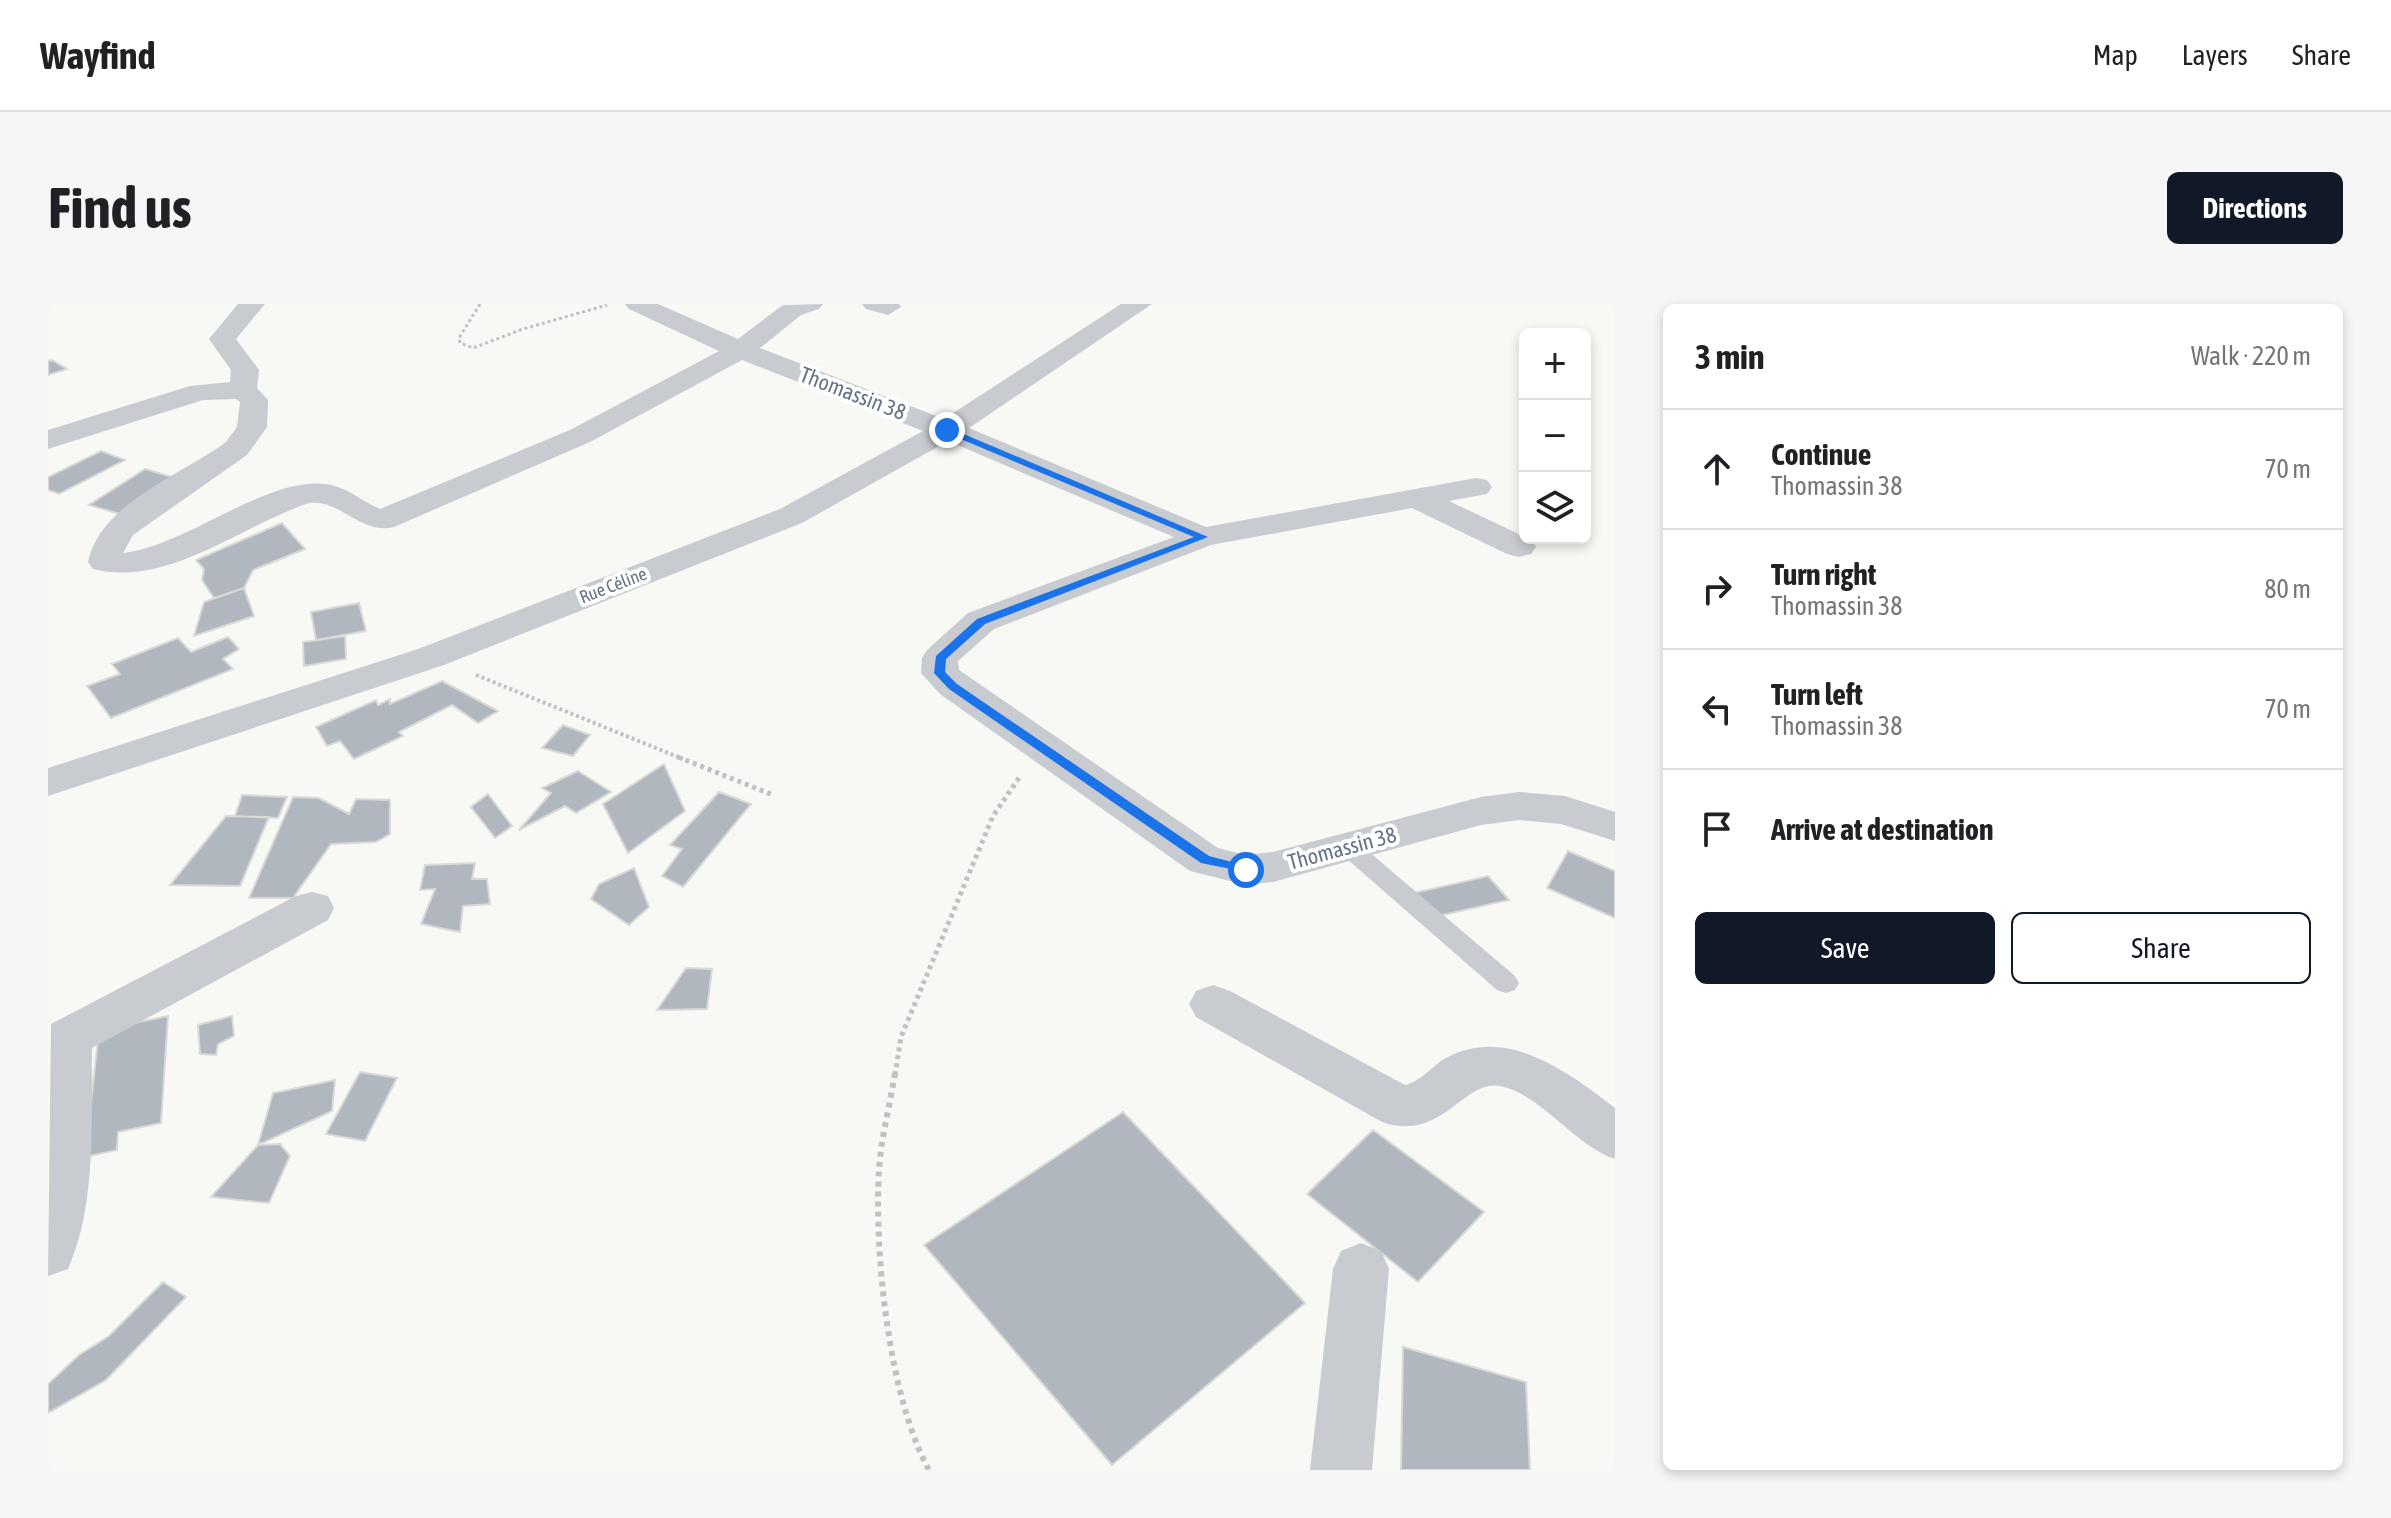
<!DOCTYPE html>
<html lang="en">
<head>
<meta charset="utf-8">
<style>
  body { margin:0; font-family:"Asap Condensed",sans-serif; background:#f6f6f6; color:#202124 }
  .controls { position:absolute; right:24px; top:24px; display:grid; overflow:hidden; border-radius:12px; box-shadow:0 4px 12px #0003 }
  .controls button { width:72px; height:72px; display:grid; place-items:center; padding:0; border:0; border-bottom:2px solid #e0e0e0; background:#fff; color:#202124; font:40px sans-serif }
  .stop { position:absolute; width:24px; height:24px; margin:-18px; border:6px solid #1a73e8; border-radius:50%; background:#fff }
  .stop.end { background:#1a73e8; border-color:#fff; box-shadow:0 2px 8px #0008 }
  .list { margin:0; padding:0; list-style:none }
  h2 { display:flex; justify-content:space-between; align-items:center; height:104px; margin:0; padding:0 32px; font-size:34px }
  h2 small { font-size:26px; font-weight:400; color:#757577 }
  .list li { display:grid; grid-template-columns:52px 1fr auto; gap:24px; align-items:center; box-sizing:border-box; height:120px; padding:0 32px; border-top:2px solid #e0e0e0 }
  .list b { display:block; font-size:30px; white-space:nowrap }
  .list p { margin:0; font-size:26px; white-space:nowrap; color:#757577 }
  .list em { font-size:26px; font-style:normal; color:#757577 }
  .actions { display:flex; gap:16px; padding:24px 32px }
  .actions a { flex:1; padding:18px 0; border:2px solid #111827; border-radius:12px; text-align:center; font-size:28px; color:#111827 }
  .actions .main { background:#111827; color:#fff }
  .icon { flex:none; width:44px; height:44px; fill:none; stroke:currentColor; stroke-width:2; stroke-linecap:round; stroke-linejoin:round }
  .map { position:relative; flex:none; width:1567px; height:1166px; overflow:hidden; border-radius:12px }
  header { display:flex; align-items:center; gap:48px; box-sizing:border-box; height:112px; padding:0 40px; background:#fff; border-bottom:2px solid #e0e0e0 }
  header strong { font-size:38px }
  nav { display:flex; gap:44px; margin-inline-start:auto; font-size:28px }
  .intro { display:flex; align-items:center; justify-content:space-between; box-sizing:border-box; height:192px; padding:0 48px }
  h1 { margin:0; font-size:56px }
  .button { padding:20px 36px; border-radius:12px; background:#111827; color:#fff; font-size:28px; font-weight:700 }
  main { display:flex; gap:48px; padding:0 48px }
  aside { flex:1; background:#fff; border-radius:12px; box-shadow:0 4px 12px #0003 }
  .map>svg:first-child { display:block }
  .building { fill:#b0b7be; stroke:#d9dad7; stroke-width:2 }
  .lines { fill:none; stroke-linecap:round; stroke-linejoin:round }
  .path-far3 { stroke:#bfc1c4; stroke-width:3; stroke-dasharray:3 3; stroke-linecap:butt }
  .path-far2 { stroke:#bfc1c4; stroke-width:4; stroke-dasharray:3 3; stroke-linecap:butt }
  .path-far1 { stroke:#bfc1c4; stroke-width:5; stroke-dasharray:4 4; stroke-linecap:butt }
  .path { stroke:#bfc1c4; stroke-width:6; stroke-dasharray:5 5; stroke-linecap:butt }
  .service { fill:#c8cbcf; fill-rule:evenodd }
  .minor { fill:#c8cbcf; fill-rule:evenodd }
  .route { fill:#1a73e8 }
  .labels { text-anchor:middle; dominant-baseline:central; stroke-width:8; stroke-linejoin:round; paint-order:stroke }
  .far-street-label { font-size:18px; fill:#657388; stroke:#fff }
  .street-label { font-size:22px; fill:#657388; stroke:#fff }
</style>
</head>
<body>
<header>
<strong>Wayfind</strong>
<nav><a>Map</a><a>Layers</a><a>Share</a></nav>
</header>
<div class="intro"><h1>Find us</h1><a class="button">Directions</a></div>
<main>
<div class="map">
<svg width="1567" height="1166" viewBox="0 0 1567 1166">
  <rect width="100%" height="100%" fill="#f8f8f5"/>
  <path class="building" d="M4,56l15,9 -19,6v-14z
    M53,147l24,9 -66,34 -11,-4v-13z
    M97,165l31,9 -56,36 -31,-9z
    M234,219l23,26 -52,21 -9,18 -30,10 -12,-18 2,-11 -8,-9z
    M196,284l10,28 -60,20 10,-34z
    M311,299l7,28 -50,9 -5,-28z
    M297,332l1,23 -42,7 -1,-24z
    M180,333l11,12 -16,10 10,10 -122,49 -24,-32 33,-12 -8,-10 66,-26 13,14z
    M394,377l56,30 -20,12 -26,-18 -53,27 4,4 -49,23 -14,-18 -13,5 -11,-19 60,-27 2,5 12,-6v5z
    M515,421l27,10 -17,21 -31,-8z
    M616,460l21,47 -57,42 -25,-49z
    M530,467l33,21 -35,21 -11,-7 -46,24 32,-37 -9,-5z
    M671,488l32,12 -68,83 -21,-11 20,-27 -12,-4z
    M440,490l24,32 -17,12 -24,-31z
    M194,491l45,2 -9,21 -43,-2z
    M245,493l26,1 30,16 7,-15 34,1v34l-14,8 -45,2 -38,54h-44z
    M178,512l43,1 -29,69 -70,-1z
    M1520,547l47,20v47l-68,-30z
    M427,559l-3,16h15l3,25 -27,2 -3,26 -39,-8 14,-35 -15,1 5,-25z
    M586,564l15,39 -20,18 -38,-26 8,-15z
    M1440,572l21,24 -75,17 -20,-24z
    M638,664l26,1 -5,40 -50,1z
    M120,712l-7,107 -43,9 -1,18 -32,7 14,-127z
    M184,712l2,20 -16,8 -2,11 -16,-1 -2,-29z
    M312,768l37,6 -32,63 -39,-7z
    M287,776l-3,31 -74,34 15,-52z
    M1075,808l182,191 -193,162 -188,-220z
    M1325,826l111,82 -66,70 -111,-88z
    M232,840l10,12 -21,47 -58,-6 47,-52z
    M115,978l23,15 -80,83 -58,33v-29l31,-29 30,-19z
    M1355,1043l123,35 4,88h-129z"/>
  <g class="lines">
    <path class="path-far3" d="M432,0l-21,34 1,5 13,5 50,-19 84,-24"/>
    <path class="path-far2" d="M428,371l207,84"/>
    <path class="path-far1" d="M630,453l95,38
      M847,771l6,-38 92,-221 28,-41"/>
    <path class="path" d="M847,769c-5,32 -14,65 -16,97 -5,83 10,228 50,300"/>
    <path class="service" d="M1299,534l8,2 160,136 4,7 -4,7 -9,3 -9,-3 -158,-138 -4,-6 4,-6z"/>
    <path class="minor" d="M190,0h27l-29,35 23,31 -2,18 11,12 -1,27 -20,28 -114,80 -10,18c65,-7 148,-81 208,-68 19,4 32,17 49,24l190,-79 149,-79 -90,-42 -4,-5h33l80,35 45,-34 40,-1 -4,5 -18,6 -41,33 184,71 177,-115h31l-183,124 237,99 270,-49 11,2 5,7 -5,7 -38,7 82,39 5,7 -5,7 -12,3 -12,-3 -95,-46 -201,37 -217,84 -36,32 1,9 259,178 28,7 27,-3 208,-55 38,-5 46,4 50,16v29l-54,-17 -42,-4 -38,5 -208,57 -27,3 -56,-14 -250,-177 -19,-21 1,-15 5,-8 41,-37 206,-76 -226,-96 -146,82 -358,142 -396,131v-28l370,-119 362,-140 143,-78 -181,-71 -152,82 -196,85c-34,8 -53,-28 -85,-24 -67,22 -141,85 -216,66l-5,-7c12,-59 94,-87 138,-120l11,-15 3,-25 -4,-3 -33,1 -155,49v-19l142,-44 40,-4 1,-12 -22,-31z
      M814,0h37l2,3 -13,8 -22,-6z
      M264,588l16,4 6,12 -6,12 -236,128c-1,69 5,157 -24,221l-20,7 3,-252 245,-128z
      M1165,681l17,6 175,94c17,-4 27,-19 41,-27 61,-33 122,14 169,50v51c-41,-14 -74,-65 -115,-73 -37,-7 -58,57 -118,36l-186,-105 -7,-13 7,-13z
      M1313,939l20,8 8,18 -17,201h-62l23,-201 8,-18z"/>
  </g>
  <path class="route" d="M899,123l261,110 -223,87 -39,35 -1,13 12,12 252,172 42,11v6l-50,-10 -252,-174 -15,-16 2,-17 41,-37 217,-82 -250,-105z"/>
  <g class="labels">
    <g class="far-street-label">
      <text transform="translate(565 281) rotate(-21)">Rue Céline</text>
    </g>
    <g class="street-label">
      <text transform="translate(805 89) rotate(21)">Thomassin 38</text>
      <text transform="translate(1294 544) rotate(-15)">Thomassin 38</text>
    </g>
  </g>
</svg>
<div class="controls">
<button>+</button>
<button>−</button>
<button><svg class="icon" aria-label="layers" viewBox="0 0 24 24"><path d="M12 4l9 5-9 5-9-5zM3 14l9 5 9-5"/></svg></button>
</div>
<div class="stop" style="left:1198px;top:566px"></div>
<div class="stop end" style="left:899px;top:126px"></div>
</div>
<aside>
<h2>3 min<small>Walk · 220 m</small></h2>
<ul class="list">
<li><svg class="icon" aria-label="ahead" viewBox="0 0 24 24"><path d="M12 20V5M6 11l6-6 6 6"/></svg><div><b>Continue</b><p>Thomassin 38</p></div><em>70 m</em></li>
<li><svg class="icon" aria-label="right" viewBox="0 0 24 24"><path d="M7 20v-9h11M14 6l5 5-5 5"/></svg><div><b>Turn right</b><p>Thomassin 38</p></div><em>80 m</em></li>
<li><svg class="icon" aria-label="left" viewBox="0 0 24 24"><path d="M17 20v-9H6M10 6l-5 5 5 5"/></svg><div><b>Turn left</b><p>Thomassin 38</p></div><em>70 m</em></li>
<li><svg class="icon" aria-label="arrive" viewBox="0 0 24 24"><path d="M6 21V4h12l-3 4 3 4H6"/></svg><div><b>Arrive at destination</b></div></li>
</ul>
<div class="actions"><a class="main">Save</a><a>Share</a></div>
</aside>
</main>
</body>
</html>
